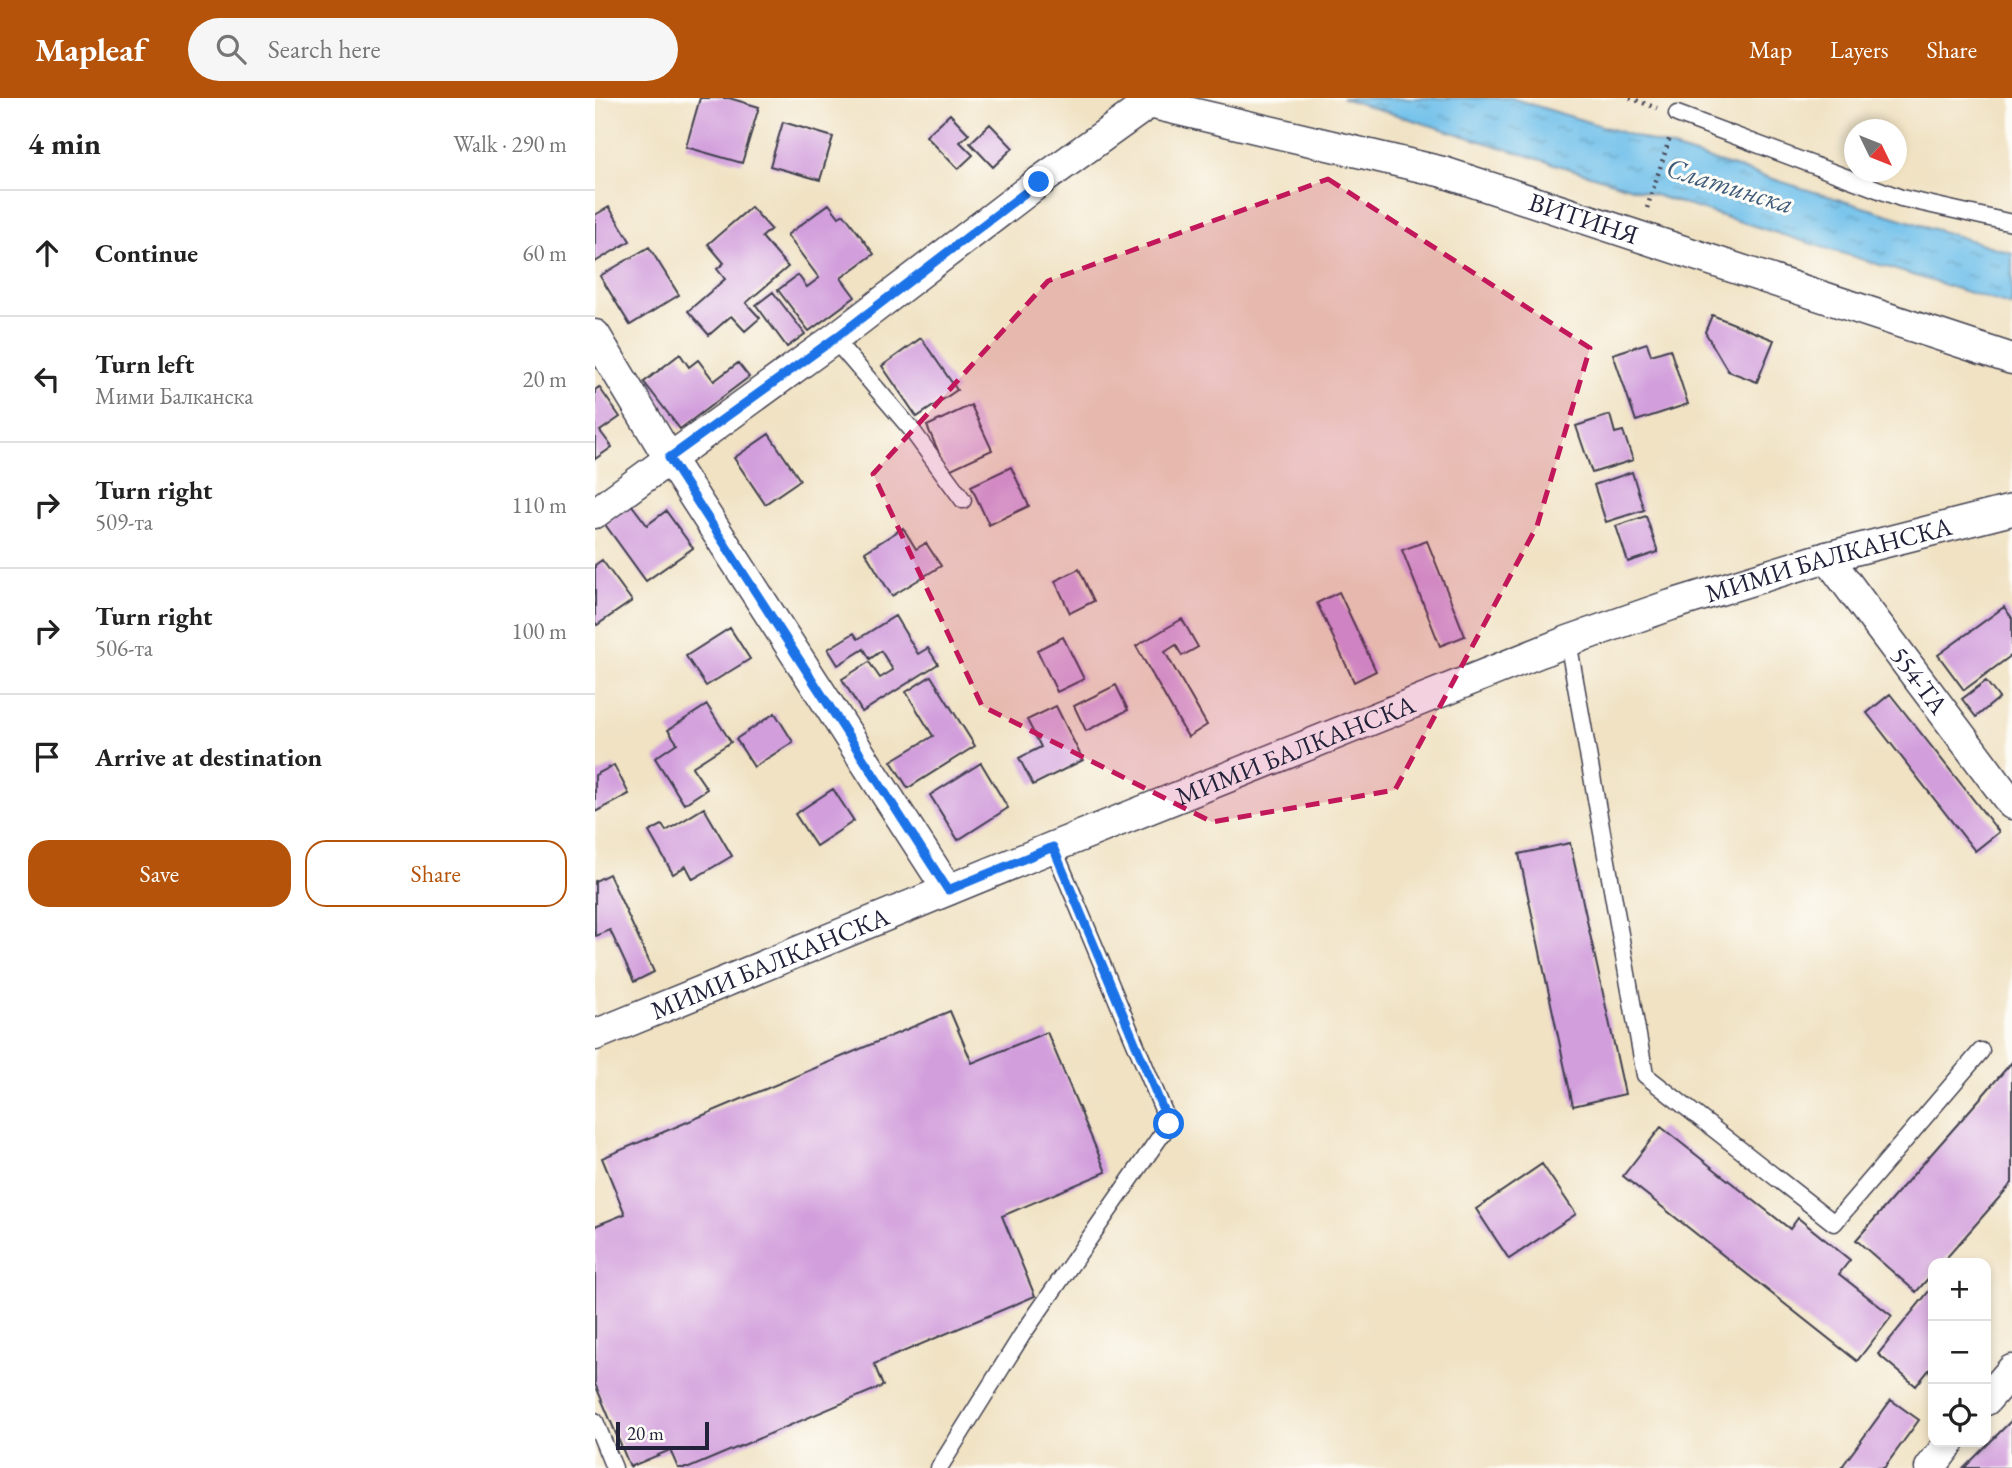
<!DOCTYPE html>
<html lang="en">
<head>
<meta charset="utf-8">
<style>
  body { margin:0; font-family:"EB Garamond",serif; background:#f6f6f6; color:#222 }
  .controls { position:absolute; right:21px; bottom:21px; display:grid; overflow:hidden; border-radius:14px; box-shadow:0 4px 10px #0003 }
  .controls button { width:63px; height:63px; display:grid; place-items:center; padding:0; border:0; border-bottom:2px solid #e0e0e0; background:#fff; color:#222; font:35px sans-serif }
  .compass { position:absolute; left:1249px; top:21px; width:63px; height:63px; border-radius:50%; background:#fff; box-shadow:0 4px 10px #0003; rotate:133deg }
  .scale { position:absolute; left:21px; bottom:18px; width:93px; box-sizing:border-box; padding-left:7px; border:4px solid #22223b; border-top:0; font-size:19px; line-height:24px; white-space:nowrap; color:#22223b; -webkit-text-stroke:5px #fdfcf7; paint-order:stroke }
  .stop { position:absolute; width:21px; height:21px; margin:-16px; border:5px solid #1a73e8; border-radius:50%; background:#fff }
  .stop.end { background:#1a73e8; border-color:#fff; box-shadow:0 2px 7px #0008 }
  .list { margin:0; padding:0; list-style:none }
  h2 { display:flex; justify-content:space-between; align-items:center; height:91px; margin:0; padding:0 28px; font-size:30px }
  h2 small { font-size:23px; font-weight:400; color:#767676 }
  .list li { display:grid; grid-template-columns:46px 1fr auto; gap:21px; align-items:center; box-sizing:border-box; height:126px; padding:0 28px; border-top:2px solid #e0e0e0 }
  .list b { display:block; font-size:26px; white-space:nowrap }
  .list p { margin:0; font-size:23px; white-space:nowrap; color:#767676 }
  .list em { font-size:23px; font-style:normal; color:#767676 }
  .actions { display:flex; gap:14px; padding:21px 28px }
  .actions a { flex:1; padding:16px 0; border:2px solid #b45309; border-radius:21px; text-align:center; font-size:24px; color:#b45309 }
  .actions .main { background:#b45309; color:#fff }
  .icon { flex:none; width:38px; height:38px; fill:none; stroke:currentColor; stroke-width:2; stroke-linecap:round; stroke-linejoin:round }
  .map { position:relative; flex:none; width:1417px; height:1370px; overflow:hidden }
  header { display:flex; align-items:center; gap:42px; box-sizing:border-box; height:98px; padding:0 35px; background:#b45309; color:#fff }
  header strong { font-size:33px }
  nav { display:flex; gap:38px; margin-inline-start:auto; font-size:24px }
  .search { width:490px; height:63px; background:#f6f6f6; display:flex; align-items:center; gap:18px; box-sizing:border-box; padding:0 24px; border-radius:38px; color:#767676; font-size:26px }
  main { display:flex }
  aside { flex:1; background:#fff }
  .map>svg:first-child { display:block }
  .water { fill:url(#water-ripples); stroke:#487192; stroke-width:2 }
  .building { fill:#d29edc }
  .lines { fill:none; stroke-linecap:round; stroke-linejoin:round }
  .lane-casing { stroke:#413f4f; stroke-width:19 }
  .street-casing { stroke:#413f4f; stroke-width:33 }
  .path { stroke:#413f4f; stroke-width:4.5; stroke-dasharray:2 5; stroke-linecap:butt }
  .lane { stroke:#fff; stroke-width:16 }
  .street { stroke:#fff; stroke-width:30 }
  .route { stroke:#1a73e8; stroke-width:9 }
  .marked { fill:#c2185b; fill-opacity:0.2; stroke:#c2185b; stroke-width:5; stroke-dasharray:14 9; stroke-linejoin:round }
  .labels { text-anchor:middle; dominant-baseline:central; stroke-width:6; stroke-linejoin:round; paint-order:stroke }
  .street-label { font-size:26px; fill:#22223b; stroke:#fdfcf7 }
  .water-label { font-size:28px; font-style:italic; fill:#3d5978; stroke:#fdfcf7 }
</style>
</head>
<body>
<header>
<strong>Mapleaf</strong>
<div class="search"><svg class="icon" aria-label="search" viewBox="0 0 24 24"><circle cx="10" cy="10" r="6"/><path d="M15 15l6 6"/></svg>Search here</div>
<nav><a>Map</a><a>Layers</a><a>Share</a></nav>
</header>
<main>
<aside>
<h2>4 min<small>Walk · 290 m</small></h2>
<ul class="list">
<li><svg class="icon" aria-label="ahead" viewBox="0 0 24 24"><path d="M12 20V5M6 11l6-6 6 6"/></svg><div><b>Continue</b></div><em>60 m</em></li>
<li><svg class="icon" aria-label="left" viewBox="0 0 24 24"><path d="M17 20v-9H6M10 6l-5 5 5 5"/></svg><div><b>Turn left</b><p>Мими Балканска</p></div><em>20 m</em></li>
<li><svg class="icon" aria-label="right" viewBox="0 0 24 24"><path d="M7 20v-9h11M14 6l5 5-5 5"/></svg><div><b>Turn right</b><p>509-та</p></div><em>110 m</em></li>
<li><svg class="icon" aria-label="right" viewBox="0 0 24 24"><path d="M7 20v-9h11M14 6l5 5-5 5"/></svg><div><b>Turn right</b><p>506-та</p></div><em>100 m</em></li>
<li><svg class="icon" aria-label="arrive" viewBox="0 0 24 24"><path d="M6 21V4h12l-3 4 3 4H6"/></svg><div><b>Arrive at destination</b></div></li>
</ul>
<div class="actions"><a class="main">Save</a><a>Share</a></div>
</aside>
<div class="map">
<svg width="1417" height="1370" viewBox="0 0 1417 1370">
  <defs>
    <pattern id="water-ripples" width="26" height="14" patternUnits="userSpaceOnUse" patternTransform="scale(1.75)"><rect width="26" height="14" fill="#6fc0ea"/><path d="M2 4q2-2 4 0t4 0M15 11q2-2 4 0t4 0" fill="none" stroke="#5b9cbf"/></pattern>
  </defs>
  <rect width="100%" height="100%" fill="#fdfcf7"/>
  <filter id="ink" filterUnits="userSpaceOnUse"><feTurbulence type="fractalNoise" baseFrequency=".0143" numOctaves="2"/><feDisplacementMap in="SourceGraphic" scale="14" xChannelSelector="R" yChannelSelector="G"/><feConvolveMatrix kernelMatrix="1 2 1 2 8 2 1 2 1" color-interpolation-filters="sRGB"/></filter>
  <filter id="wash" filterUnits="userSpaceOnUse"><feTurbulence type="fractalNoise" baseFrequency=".00686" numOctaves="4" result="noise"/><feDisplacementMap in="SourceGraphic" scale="28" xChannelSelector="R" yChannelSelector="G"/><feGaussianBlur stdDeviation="1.57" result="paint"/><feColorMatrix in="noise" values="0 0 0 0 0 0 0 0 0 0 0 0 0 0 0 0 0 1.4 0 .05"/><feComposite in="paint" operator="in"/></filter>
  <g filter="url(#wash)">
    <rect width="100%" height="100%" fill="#f0e2c3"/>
    <path class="water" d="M747,0h169l501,155v53z"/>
    <g id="blocks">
      <path class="building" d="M105,0h29l30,9 -17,56 -56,-16z
        M355,16l19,20 -9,8 13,13 -15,14 -32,-33z
        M188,24l50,15 -13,43 -50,-14z
        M395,26l23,24 -20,19 -23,-24z
        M234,106l10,13 5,-3 30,40 -33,24 14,19 -46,34 -31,-41 20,-15 9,12 12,-9 -32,-43z
        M14,109l21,34 -35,21v-47z
        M156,109l20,22 -9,8 26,30 -42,36 14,15 -15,13 -14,-15 -22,19 -21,-24 37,-32 -8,-10 7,-6 -16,-19z
        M54,149l30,48 -49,30 -30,-49z
        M178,194l32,42 -18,13 -31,-42z
        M1117,217l62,25 -17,42 -29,-11 -23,-39z
        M326,240l36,52 -40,27 -35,-51z
        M1052,245l4,12 19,-6 18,55 -52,17 -23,-67z
        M85,256l9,13 9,-7 16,21 24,-18 11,14 -69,52 -36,-47z
        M4,289l21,30 -20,14 12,16 -17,12v-69z
        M376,307l21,45 -45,21 -20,-45z
        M1015,317l5,18 8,-2 10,29 -41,13 -16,-47z
        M174,336l31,46 -35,24 -31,-46z
        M416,369l18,39 -40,19 -18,-39z
        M1037,374l12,38 -38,12 -12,-37z
        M36,406l16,21 19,-14 27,37 -47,33 -42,-58z
        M1051,418l12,36 -30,10 -12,-36z
        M308,430l13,21 10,-6 15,23 -49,30 -27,-44z
        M832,443l38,95 -25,10 -38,-96z
        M7,462l30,41 -35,24 -2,-3v-57z
        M484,471l15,32 -24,12 -15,-32z
        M744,494l37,79 -22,11 -37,-79z
        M1409,509l8,11v37l-48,35 -26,-35z
        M300,518l23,38 10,-6 10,16 -76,48 -20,-33 27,-17 11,16 13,-8 -12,-19 -11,8 -6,-10 -26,16 -10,-16 26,-16 4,6z
        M587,521l16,28 -16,9 -6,-11 -11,7 42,73 -19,12 -52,-91z
        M135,530l20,31 -44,27 -20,-30z
        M468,539l21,42 -27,13 -20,-42z
        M336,578l44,70 -67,42 -17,-27 42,-25 -27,-44z
        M1391,583l13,17 -23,19 -14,-18z
        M521,587l12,25 -42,21 -12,-25z
        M1295,596l109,138 -24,19 -108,-138z
        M112,607l24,37 -39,25 15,22 -23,15 -29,-46 22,-15 -9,-13z
        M461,608l27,54 -50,25 -14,-27 22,-11 -14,-27z
        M180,615l18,29 -39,25 -18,-28z
        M386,665l27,45 -50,32 -28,-45z
        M19,667l15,29 -34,18v-37z
        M238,691l21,32 -38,25 -21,-32z
        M109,710l28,48 -39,23 -7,-13 -13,8 -24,-42 13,-7 4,6z
        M975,745l55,251 -52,12 -54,-252z
        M14,776l45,98 -20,10 -24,-52 -14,6 -1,-2v-53z
        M355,913l22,52 75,-31 59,140 -104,44 33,80 -161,68 9,22 -194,82h-11l-8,-18 -40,17 -35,-83v-158l30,-12 -23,-56z
        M1417,964v121l-70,80h-9v10l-17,19 -60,-52z
        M1066,1029l129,102 8,-11 52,42 -11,14 53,42 -35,45 -234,-185z
        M947,1066l34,50 -67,45 -33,-50z
        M1338,1188v79l-17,21 -38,-32z
        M1296,1302l28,20 -35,48h-43z
        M1417,1322v48h-48z"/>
    </g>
  </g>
  <g filter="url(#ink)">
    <use href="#blocks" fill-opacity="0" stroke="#413f4f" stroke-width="2"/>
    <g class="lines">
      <defs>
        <path id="lane" d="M1082,16l224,84 111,25
          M239,241l77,90 52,71
          M973,543l77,434 189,148 147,-172
          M0,1323l19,47
          M344,1370l83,-133 147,-211 -116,-277"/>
        <g id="street">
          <path id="s1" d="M548,0l6,5 294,69 569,187"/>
          <path d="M0,237l74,123 279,432"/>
          <path d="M0,415l239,-174 205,-157 110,-79"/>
          <path id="s2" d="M1232,459l185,247"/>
          <path id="s3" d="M0,937l458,-188 515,-206 103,-36 156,-48 185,-47"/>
          <path d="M1391,1302l26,-30"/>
          <path d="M1335,1370l20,-26"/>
        </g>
      </defs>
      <use href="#lane" class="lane-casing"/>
      <use href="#street" class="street-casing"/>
      <path class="path" d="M1035,0l27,10
        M1052,110l23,-71"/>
      <use href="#lane" class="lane"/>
      <use href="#street" class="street"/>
    </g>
  </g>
  <g class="lines" filter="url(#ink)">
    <path class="route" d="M444,84l-205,157 -165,119 279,432 105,-43 116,277"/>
  </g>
  <path class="marked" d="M733,81l262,169 -53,178 -142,264 -183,32 -230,-116 -109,-232 175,-193z"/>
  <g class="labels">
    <g class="street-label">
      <text stroke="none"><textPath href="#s1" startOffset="458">ВИТИНЯ</textPath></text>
      <text stroke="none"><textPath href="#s3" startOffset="1323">МИМИ БАЛКАНСКА</textPath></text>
      <text stroke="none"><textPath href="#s2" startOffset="154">554-ТА</textPath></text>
      <text stroke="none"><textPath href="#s3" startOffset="756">МИМИ БАЛКАНСКА</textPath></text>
      <text stroke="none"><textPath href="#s3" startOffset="189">МИМИ БАЛКАНСКА</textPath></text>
    </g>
    <g class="water-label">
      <text transform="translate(1135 87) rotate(17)">Слатинска</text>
    </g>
  </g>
</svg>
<div class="controls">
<button>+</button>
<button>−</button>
<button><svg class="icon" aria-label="locate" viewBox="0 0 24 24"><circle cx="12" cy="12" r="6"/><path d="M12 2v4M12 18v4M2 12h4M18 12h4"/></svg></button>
</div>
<svg class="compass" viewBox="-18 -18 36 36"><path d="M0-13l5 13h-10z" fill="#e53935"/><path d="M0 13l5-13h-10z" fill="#767676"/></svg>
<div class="scale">20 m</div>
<div class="stop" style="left:574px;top:1026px"></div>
<div class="stop end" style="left:444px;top:84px"></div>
</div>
</main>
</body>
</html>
